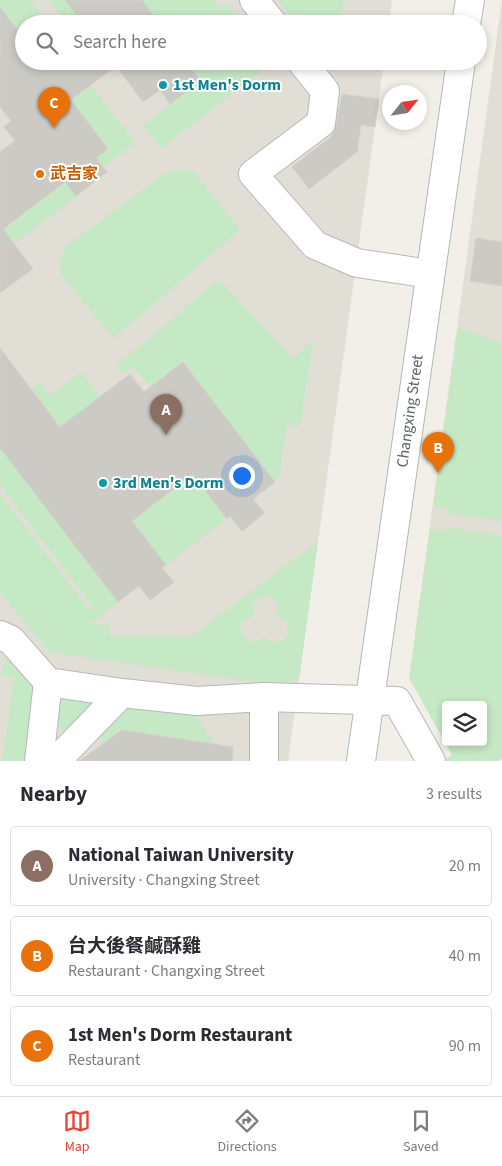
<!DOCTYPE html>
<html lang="en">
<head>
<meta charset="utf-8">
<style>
  body { margin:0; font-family:"Source Sans 3","Noto Sans TC",sans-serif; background:#f2f2f3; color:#2b2b33 }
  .controls { position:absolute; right:15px; bottom:15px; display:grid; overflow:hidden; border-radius:5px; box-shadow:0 2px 8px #0003 }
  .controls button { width:45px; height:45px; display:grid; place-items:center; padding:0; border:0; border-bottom:1px solid #e1e1e2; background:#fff; color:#2b2b33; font:25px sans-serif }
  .compass { position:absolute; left:382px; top:85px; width:45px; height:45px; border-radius:50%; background:#fff; box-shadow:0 2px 8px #0003; rotate:60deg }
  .you { position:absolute; left:241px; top:475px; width:18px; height:18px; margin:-12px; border:4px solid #fff; border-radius:50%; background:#1a73e8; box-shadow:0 0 0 8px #1a73e833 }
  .badge { display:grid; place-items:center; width:32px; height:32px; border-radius:50%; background:#ea4335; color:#fff; font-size:16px; font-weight:700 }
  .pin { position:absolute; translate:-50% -41px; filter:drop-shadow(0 1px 2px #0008) }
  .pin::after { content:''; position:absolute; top:26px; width:18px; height:15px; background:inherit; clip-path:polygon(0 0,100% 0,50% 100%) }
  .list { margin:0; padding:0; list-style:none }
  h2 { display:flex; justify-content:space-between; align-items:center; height:65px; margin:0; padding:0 20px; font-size:21px }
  h2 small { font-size:16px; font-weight:400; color:#7c7c81 }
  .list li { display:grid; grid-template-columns:32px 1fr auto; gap:15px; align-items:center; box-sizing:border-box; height:80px; margin:0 10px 10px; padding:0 10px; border:1px solid #e1e1e2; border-radius:5px }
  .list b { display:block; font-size:19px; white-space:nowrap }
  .list p { margin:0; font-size:16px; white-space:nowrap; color:#7c7c81 }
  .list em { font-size:16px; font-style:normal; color:#7c7c81 }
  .icon { flex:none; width:28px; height:28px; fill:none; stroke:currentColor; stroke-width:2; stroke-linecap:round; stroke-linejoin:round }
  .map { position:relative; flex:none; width:502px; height:761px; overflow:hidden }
  .search { position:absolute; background:#fff; box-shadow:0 2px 8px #0003; left:15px; right:15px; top:15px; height:55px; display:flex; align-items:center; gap:12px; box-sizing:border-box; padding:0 18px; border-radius:28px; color:#7c7c81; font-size:19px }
  .sheet { height:335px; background:#fff }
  nav { display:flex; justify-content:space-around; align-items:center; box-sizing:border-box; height:70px; border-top:1px solid #e1e1e2; background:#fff; font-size:14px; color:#7c7c81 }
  nav a { display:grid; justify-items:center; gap:2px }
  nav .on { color:#ea4335 }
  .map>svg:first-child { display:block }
  .education { fill:#e1ded6 }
  .green { fill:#c5e8c5; fill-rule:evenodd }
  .building { fill:#cccac5; stroke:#d6d1c6 }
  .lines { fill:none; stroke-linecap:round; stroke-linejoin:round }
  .minor-casing { stroke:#b5b8bc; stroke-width:30 }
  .minor { stroke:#fff; stroke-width:28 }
  .culture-dot { fill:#0f9aa8; stroke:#fff; stroke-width:2 }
  .food-dot { fill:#e8710a; stroke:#fff; stroke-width:2 }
  .labels { text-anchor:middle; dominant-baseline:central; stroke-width:4; stroke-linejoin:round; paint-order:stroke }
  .culture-label { font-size:16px; font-weight:bold; fill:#0d838f; stroke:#fff; text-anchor:start }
  .food-label { font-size:16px; font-weight:bold; fill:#c56008; stroke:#fff; text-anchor:start }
  .street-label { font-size:16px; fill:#5f6368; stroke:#fff }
</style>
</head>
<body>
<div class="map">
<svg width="502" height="761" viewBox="0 0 502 761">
  <rect width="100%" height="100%" fill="#f1efe8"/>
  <path class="education" d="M0,0h392l-3,24h-365v37h360l-96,700h-288z
    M502,0v644l-87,-10z"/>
  <path class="green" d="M0,0h31l18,24h-25v14l-24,-11z
    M49,0h16l16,21 -3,3h-11z
    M142,0h71l7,9 7,-5 15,20h-82z
    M278,0h66l-3,24h-45z
    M189,61h81l2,2 -111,85 -18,-23 58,-44h-23z
    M91,85l44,58 -32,24 -7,-9 12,-10 -37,-47z
    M189,170l6,3 45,57 -126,108 -53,-62 -2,-11 6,-18 101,-74 6,-2z
    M65,182l12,14 -70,53 -7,-18z
    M217,281l4,1 72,76 20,-17 -13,85 -13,-2 -8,53 -4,5 -92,-120 -33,25 -17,-21 -11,8 -6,-8z
    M458,328l44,15v178l-54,-8v-5l-15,-2z
    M81,372l19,25 -26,48 -30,-39 -44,33v-25l41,-32 10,13z
    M0,448l118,154 -16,12 1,1 -14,9 21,1v11l81,1 127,-96 -19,138 -14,4h-22l-214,-31 -49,-59v-99l88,114 9,4 -97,-127zM266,595l11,7v14l11,7 -1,13 -11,7 -12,-6 -11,6 -12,-9v-12l12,-6v-14z
    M187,467l40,52 -61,46 -40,-52z
    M446,527l56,9v223l-4,2h-54v-1l8,-5 -43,-77 21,-149 15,2zM446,705h37v37h-37z
    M12,657l23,25 -11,79h-22l12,-84 -12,-2 1,-7 -2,-2z
    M137,694l52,13 26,37v5l-17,-7 -81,-13 -2,12 -7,-1 -4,3 -8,-11z
    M65,695l39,2 -37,32 -6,1 -6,-6 3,-20z"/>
  <path class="building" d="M65,0h77l18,24h-82l3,-3z
    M0,7l24,31v23h165l3,4 -2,2 11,14 -31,23 -10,-14 -17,12 -27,-36 -45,34 37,49 -12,9 11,14 -31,24 -11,-14 -62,47 30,40 -33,24v-141l15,-11 -11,-14 7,-6 -11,-14z
    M342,94l37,5 -4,28 -14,-2 -4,27 -48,37 -17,-22 39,-30 5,-12z
    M476,238l26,4v44l-32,-5z
    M0,348l60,79 70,-53 14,18 39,-30 92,120 -22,17 12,14 -23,18 -12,-15 -3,3 -34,-45 -61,47 34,44 -4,3 12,14 -24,18 -11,-14 -21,16 -118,-154z
    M122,730l111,17 -1,14h-153z"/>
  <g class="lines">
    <defs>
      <path id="minor" d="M254,0l19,24
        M466,24l4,-24
        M301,61l24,30 -4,32 -68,51 62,71 42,18 73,11
        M0,635l11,5 37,42 74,11 75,8 67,-4 133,4 34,60
        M264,697v64
        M39,761l9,-79
        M56,761l66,-68
        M361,761l100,-700"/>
    </defs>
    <use href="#minor" class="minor-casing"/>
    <use href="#minor" class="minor"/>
  </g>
  <g class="culture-dot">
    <circle cx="163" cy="85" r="5"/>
    <circle cx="103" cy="483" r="5"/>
  </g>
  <circle class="food-dot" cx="40" cy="174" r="5"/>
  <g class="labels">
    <g class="culture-label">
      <text x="173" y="85">1st Men's Dorm</text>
      <text x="113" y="483">3rd Men's Dorm</text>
    </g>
    <g class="food-label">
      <text x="50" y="174">武吉家</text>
    </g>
    <g class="street-label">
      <text transform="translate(410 411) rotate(-82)">Changxing Street</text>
    </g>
  </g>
</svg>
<div class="controls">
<button><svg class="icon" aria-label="layers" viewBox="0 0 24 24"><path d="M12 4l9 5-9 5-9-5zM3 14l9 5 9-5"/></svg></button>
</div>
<svg class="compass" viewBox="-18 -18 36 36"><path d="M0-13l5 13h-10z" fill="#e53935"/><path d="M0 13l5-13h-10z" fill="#7c7c81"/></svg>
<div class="you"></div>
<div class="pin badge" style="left:166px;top:435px;background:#8d6e63">A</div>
<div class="pin badge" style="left:438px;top:473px;background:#e8710a">B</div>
<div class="pin badge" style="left:54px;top:128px;background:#e8710a">C</div>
<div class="search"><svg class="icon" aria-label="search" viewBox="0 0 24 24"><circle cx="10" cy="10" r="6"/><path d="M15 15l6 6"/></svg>Search here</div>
</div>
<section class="sheet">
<h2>Nearby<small>3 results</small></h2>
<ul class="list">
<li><span class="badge" style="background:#8d6e63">A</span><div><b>National Taiwan University</b><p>University · Changxing Street</p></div><em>20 m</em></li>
<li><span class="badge" style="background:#e8710a">B</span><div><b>台大後餐鹹酥雞</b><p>Restaurant · Changxing Street</p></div><em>40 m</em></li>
<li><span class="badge" style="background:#e8710a">C</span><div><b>1st Men's Dorm Restaurant</b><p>Restaurant</p></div><em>90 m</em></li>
</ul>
</section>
<nav>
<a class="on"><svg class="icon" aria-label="map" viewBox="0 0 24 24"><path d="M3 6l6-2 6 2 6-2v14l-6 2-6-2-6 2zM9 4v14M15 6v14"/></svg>Map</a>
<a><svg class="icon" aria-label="directions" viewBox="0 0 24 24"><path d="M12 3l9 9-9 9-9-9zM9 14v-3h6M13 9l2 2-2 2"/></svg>Directions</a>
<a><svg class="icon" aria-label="saved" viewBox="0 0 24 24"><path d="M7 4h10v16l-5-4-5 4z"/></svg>Saved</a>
</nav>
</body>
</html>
